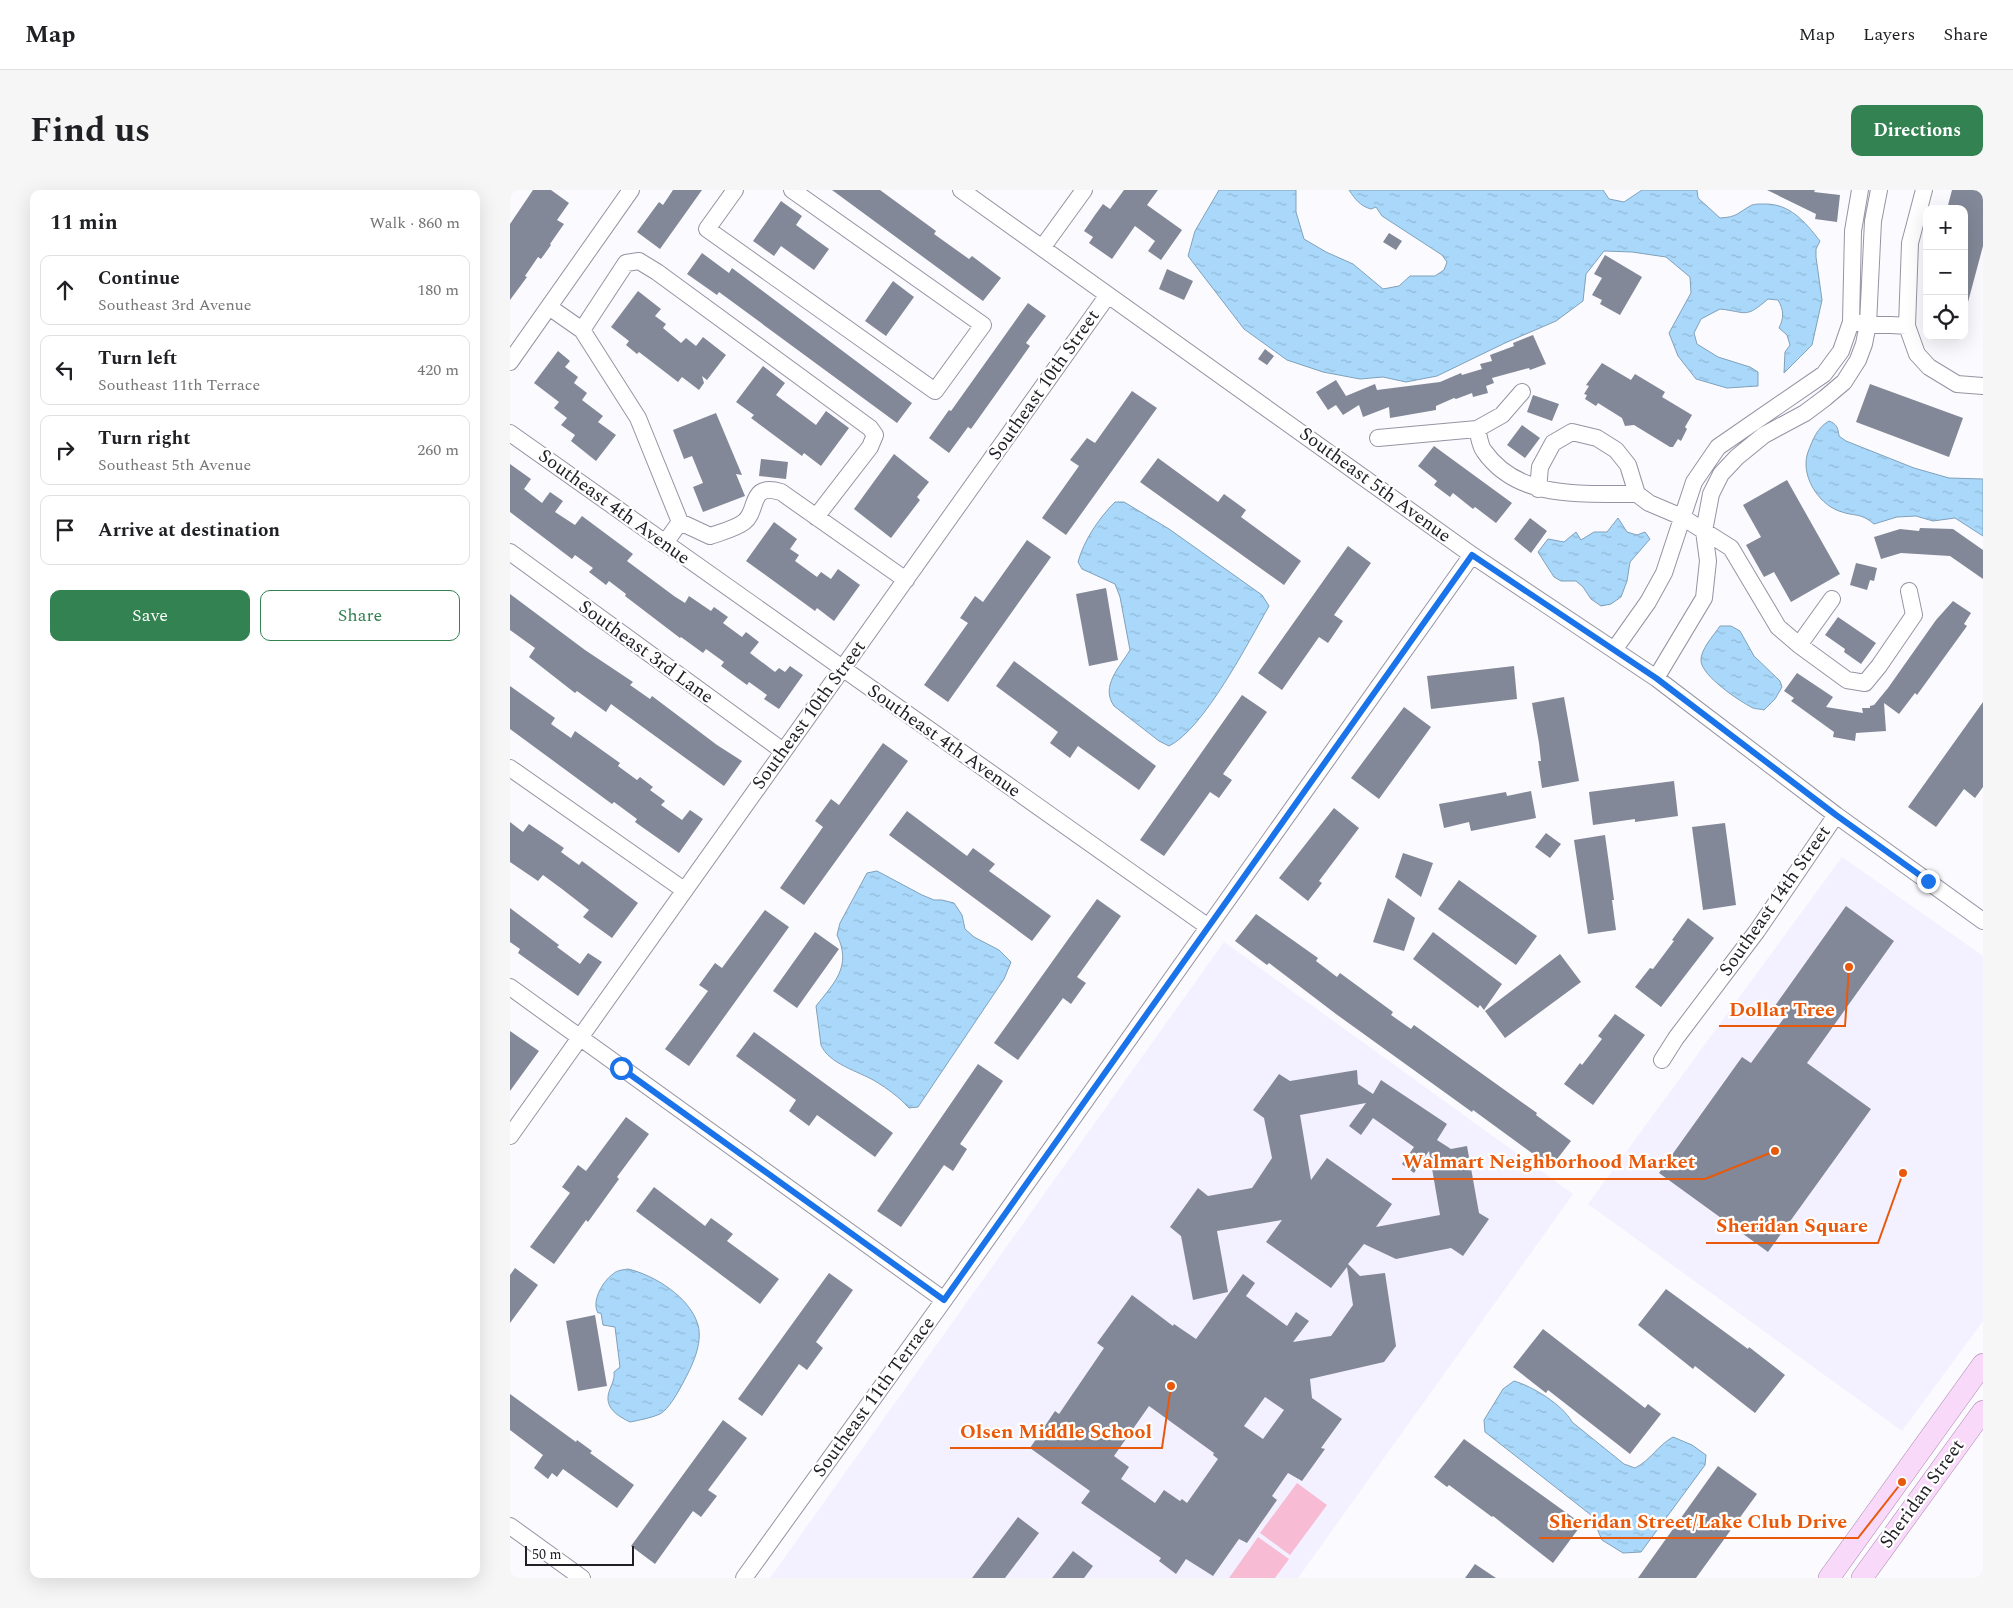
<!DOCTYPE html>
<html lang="en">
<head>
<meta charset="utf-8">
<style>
  body { margin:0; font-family:Spectral,serif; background:#f6f6f6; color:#202124 }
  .controls { position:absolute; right:15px; top:15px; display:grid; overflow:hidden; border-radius:10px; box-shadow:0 5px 20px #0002 }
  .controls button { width:45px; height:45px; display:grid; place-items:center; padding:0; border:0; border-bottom:1px solid #e0e0e0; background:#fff; color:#202124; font:25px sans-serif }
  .scale { position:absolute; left:15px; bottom:12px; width:109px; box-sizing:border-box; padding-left:5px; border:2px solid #222026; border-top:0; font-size:14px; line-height:18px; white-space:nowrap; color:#222026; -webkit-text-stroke:4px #fff; paint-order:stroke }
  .stop { position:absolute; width:15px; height:15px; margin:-11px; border:4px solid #1a73e8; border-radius:50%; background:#fff }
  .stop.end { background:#1a73e8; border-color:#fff; box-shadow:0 1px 5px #0008 }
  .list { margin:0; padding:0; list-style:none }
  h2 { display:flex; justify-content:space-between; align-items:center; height:65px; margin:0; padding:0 20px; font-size:21px }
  h2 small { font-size:16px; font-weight:400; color:#757577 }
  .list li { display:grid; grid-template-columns:32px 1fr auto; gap:15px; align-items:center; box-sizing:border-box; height:70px; margin:0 10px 10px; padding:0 10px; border:1px solid #e0e0e0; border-radius:10px }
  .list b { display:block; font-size:19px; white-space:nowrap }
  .list p { margin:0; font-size:16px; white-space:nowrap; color:#757577 }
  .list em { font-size:16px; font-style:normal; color:#757577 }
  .actions { display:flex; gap:10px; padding:15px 20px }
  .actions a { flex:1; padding:11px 0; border:1px solid #338251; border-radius:10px; text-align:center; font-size:18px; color:#338251 }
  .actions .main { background:#338251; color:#fff }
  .icon { flex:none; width:28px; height:28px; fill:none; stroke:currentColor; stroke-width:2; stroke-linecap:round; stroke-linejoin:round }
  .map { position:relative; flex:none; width:1473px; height:1388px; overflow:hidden; border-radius:10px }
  header { display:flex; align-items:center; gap:30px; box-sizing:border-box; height:70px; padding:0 25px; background:#fff; border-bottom:1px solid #e0e0e0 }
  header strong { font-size:24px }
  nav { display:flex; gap:28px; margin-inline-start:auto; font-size:18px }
  .intro { display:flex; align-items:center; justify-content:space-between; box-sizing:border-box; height:120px; padding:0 30px }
  h1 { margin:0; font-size:35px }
  .button { padding:12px 22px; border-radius:10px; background:#338251; color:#fff; font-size:18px; font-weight:700 }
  main { display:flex; gap:30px; padding:0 30px }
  aside { flex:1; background:#fff; border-radius:10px; box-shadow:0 5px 20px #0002 }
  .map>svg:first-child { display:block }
  .built { fill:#f3f0ff }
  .grass { fill:#f7bcd3 }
  .water { fill:url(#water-ripples); stroke:#80a1ba }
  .building { fill:#828897; fill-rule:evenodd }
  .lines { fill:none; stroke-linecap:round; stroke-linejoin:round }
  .minor-casing { stroke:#9793a4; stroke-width:18 }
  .major-casing { stroke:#ab87ae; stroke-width:22 }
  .minor { stroke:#fff; stroke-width:16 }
  .major { stroke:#f9d9fa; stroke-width:21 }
  .route { stroke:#1a73e8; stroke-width:6 }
  .labels { text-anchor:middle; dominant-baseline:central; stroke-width:4.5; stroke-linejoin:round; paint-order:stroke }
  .street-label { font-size:19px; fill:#222026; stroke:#fff }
  .leader { fill:none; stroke:#e8590c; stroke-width:2 }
  .callout-dot { fill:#e8590c; stroke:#fff; stroke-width:2 }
  .callout-label { font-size:20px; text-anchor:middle; font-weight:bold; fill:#e8590c; stroke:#fff; stroke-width:4.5; stroke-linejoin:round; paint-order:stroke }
</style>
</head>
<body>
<header>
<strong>Map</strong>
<nav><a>Map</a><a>Layers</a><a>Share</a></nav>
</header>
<div class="intro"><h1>Find us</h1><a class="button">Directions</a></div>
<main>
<aside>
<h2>11 min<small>Walk · 860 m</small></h2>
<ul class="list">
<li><svg class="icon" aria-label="ahead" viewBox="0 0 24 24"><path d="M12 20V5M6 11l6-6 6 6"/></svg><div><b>Continue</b><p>Southeast 3rd Avenue</p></div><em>180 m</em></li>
<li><svg class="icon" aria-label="left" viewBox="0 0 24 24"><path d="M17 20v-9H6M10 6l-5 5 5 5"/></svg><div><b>Turn left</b><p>Southeast 11th Terrace</p></div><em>420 m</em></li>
<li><svg class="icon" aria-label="right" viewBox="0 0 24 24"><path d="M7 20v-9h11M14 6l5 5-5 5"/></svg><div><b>Turn right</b><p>Southeast 5th Avenue</p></div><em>260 m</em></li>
<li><svg class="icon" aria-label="arrive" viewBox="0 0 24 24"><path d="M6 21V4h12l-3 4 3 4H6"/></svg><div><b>Arrive at destination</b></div></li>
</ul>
<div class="actions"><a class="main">Save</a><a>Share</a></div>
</aside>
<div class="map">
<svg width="1473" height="1388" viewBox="0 0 1473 1388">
  <defs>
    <pattern id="water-ripples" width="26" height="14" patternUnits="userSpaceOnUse" patternTransform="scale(1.25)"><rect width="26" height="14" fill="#a9d8fa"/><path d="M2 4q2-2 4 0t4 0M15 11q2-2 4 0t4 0" fill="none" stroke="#91b9d6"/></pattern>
  </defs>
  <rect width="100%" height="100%" fill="#fbfafe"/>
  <path class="built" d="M1332,667l141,99v365l-81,110 -314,-227z
    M714,752l349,252 -275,384h-528z"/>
  <path class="grass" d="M787,1293l30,22 -37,50 -30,-22z
    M748,1347l31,22 -14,19h-46z"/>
  <path class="water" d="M709,0h77v22l8,27 22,13 27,12 30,25 16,-3 11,-10h25l9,-6 3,-8 -5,-7 -60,-39 -6,-9 -5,2c-11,-3 -16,-10 -22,-19h254l6,9 15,3 18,-12h55l1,8 22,20c18,-1 17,-5 32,-13 3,-1 7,-1 11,-1 27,-1 42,18 57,37l-4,8v8l6,43 -10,45 -28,28 1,-21 5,-7 -3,-10 -8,-7c5,-10 5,-18 -1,-28l-10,-1c-23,20 -21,13 -48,10l-19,10 -7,14 3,11 21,13 32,10 8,5v14l-31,2 -31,-9 -18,-23 -9,-23 22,-40 -1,-16 -24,-20 -34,-5 -28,-1 -18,23 -3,27 -27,20 -51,22 -68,33 -31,6 -23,-5 -23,2 -37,-7 -36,-12 -43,-31 -56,-73 7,-25z
    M1319,231c8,3 9,7 10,15l7,5 68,27 35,10 34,1v57l-28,-18 -22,3 -17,-5 -19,1 -23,7c-14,-12 -19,-7 -35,-13 -22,-8 -39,-37 -31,-59 5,-13 9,-24 21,-31z
    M605,312h9l45,27 93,66 7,11c-20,35 -65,123 -100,140l-10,-5 -45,-35c-14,-20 6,-39 16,-56l-10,-53 -5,-13 -33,-15 -4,-7c6,-22 21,-44 37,-60z
    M1108,328l9,14 10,3 8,-3 5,7 -20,23 -3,19 -6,16 -10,7 -10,2 -10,-7 -8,-12 -7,-6h-15l-7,-4 -16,-25 10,-13 16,3 12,-10 5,8 13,-8h13z
    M1210,436h11l9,5 14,25 26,25 2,6 -7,12 -11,11c-3,-1 -8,-1 -11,-2 -14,-7 -51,-32 -52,-47 -1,-11 13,-26 19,-35z
    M367,681l45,24 12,5h8l12,3 8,12 3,14 9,8 25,13 12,12 -7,17 -86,128 -9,1c-10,-11 -21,-19 -34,-27 -17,-10 -46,-17 -54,-36l-5,-39c19,-24 36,-40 21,-71l3,-12 27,-50z
    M118,1079c26,6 62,28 70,56 5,19 -6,41 -15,58 -5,9 -14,26 -23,31 -9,4 -20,6 -30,8 -12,-6 -26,-14 -21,-30 2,-7 6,-12 5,-20l6,-5 -5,-40 -12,-2 -2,-12h-3c-7,-12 5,-32 15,-39 4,-4 10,-4 15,-5z
    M1004,1191c18,5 49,24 58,41l52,42 11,4c16,-8 22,-22 38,-31l19,8 14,10 -1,10 -64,87 -18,1 -21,-13 -11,-25 -106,-83 -1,-12 19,-31z"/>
  <path class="building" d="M23,0h18l18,13 -12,17 7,4 -14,20 1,1 -10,14 -3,-2 -13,19 2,1 -17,23v-76z
    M163,0h29l-42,59 -23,-17 22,-30 4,3z
    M322,0h48l56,41 -2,3 35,25 3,-3 29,22 -18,23z
    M614,0h34l-11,15 35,25 -21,30 -13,-9 7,-10 -20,-15 -23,33 -23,-16 4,-6 -9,-6 11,-16 8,-11 7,5z
    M1257,0h48l-1,2 26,3 -3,27 -22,-3 1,-5z
    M1442,0h31v56l-15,56h-4v-93h-17z
    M271,11l21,15 -6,9 33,24 -15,21 -33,-24 -7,10 -21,-15z
    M879,43l13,8 -6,9 -13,-8z
    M192,63l27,20 3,-5 180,135 -15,20 -178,-131 -2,3 -30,-21z
    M1095,65l37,22 -22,38 -20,-11 2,-4 -10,-5 10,-17 -8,-4z
    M657,79l26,12 -9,19 -25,-11z
    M383,91l21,16 -28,39 -21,-15z
    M128,101l23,18 -6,7 11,8 -3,4 18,15 5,-5 10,8 7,-9 23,18 -19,25 -5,-4 2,7 -5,7 -17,-13 -4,5 -39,-30 -2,2 -11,-9 3,-4 -18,-14z
    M518,113l18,13 -20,27 4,3 -59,83 -3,-2 -19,26 -20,-15 20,-28 2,1z
    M1023,145l13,29 -16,6 -1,-2 -37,10 2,5 -8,3 2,7 -15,4 -1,-4 -16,6 -2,-1 -18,8v4l-46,8 -1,-11 -26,10 -4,-12 -16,10 -7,-10 -8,5 -12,-18 20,-12 10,16 29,-12 2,6 63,-8 21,-9 1,2 20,-6 -2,-5 12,-3 -2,-6 24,-9 -1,-3z
    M755,159l9,7 -7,9 -9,-6z
    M48,161l12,10 -5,6 13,10 -4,6 13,10 -5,7 21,16 -5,6 18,13 -20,26 -25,-20 4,-6 -14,-10 6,-7 -13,-10 5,-6 -25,-19z
    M1092,173l29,17 4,-6 30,18 -3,5 30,18 -7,12 2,2 -6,12 -3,-2 -5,8h-3l-36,-22 -9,1 -3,-8 -24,-15 -2,3 -11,-7 2,-4 -3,-1 5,-8 -3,-1z
    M253,176l22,17 -9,12 40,30 10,-14 23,17 -28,38 -17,-13 -2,3 -51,-38 3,-3 -18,-13z
    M1360,194l93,34 -14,39 -93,-35z
    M622,201l25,17 -91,127 -24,-17 37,-52 -9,-6 17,-22 8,5z
    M1023,205l26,9 -7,17 -25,-9z
    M206,223l26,62 -6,-1 9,22 -42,16 -10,-25 10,-4 -11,-27 -8,3 -11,-29z
    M1012,235l18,13 -15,20 -18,-13z
    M924,256l78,57 -16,20 -21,-16 -2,2 -20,-16 -3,4 -16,-12 3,-4 -19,-15z
    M384,264l35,28 -12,15 3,3 -29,38 -37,-29z
    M648,268l60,44 6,-8 22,16 -5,7 60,44 -17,24 -144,-103z
    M251,269l27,3 -2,17 -27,-3z
    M0,274l21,15 -7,10 18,14 8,-11 13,9 -8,11 20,13 7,-9 51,38 -6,7 47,35 11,7 4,-7 22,15 3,-4 14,10 -5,6 19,14 4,-5 13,10 -9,11 25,19 4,-4 6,4 5,-6 13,9 -24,34 -15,-10 3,-4 -18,-13 -2,3 -26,-19 3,-4 -18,-13 -3,4 -22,-16 -1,1 -55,-42 1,-2 -17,-13 -3,4 -17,-13 4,-4 -18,-13 -3,4 -62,-47z
    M1277,290l53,94 -49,28 -17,-30 -10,5 -18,-32 15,-8 -18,-32z
    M1020,328l17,13 -16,22 -17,-14z
    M264,332l23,17 -7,10 9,6 -4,6 22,16 4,-5 10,7 7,-10 22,16 -26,36 -17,-13 -2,3 -69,-50z
    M1410,338l33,1 30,21v29l-33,-23 -49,-3 -20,6 -7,-22 26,-8 19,2z
    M517,350l24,17 -103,145 -24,-17 44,-62 -8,-5 15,-22 8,6z
    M838,356l23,17 -37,52 9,6 -15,22 -9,-6 -37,53 -24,-17z
    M1346,373l21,5 -3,13 -4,-1 -3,10 -17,-5z
    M596,398l12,72 -29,6 -13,-72z
    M0,404l75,56 48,32 -3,3 20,14 2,-3 65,49 25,16 -18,25 -113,-82 -5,8 -29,-21 -2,2 -46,-36 6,-9 -25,-18z
    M1443,411l18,12 -7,11 3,2 -50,69 -2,-2 -16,21 -15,-11 2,28 -30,2 -1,8 -22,-4 1,-5 -43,-31 3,-3 -10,-7 13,-18 36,24 -7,10 37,6 -1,-5h8v-2l4,-1 14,-17 48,-68z
    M1328,427l38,26 -15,21 -17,-12 1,-3 -20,-14z
    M504,471l142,105 -17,24 -61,-44 -8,12 -20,-15 8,-11 -62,-46z
    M1004,476l3,33 -86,10 -4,-33z
    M0,496l45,32 -4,6 20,14 4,-7 45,32 -2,3 19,14 3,-3 13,10 -3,3 15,11 -4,4 21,15 8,-10 13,9 -24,34 -44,-31 2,-3 -23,-17 -2,2 -102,-75z
    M732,505l25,17 -44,62 9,6 -13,18 -9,-6 -46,64 -24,-16z
    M1054,507l15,84 -37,7 -4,-27h3l-2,-18 -7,-40z
    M1473,512v85l-8,11 -11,-9 -28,38 -28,-20z
    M894,517l27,20 -52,72 -28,-21z
    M373,553l25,18 -104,144 -24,-17 43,-61 -8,-6 16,-22 8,6z
    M1164,591l4,35 -43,6v-3l-42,6 -4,-33z
    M1021,601l5,27 -65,13 -2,-9 -25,6 -5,-24 67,-12 1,4z
    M824,618l25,20 -40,53 3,2 -14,18 -29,-23z
    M397,621l60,45 6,-8 22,16 -6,7 62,45 -19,25 -143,-106z
    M0,632l13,10 6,-8 35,24 -3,4 18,13 3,-4 56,42 -26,35 -29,-21 6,-7 -27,-21 -19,-14 -5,6 -28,-19z
    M1215,633l11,82 -33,5 -11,-83z
    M1036,643l15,11 -11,14 -15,-11z
    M1095,645l9,65h-2l4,30 -28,4 -14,-94z
    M893,663l30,10 -12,34 -26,-20z
    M949,690l78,56 -21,29 -78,-56z
    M878,708l27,20 -11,33 -31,-9z
    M587,709l24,17 -44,61 9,6 -15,21 -8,-6 -45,62 -24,-17z
    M1336,716l48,35 -87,122 64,46 -103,143 -109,-79 83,-116 9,6 33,-45 -12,-8z
    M0,718l49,37 -2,2 23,17 8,-11 14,9 -24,34 -60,-43 2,-4 -10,-7z
    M255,720l24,17 -100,139 -24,-17 43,-58 -9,-6 16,-22 7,5z
    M746,724l62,44 -2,3 21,16 3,-4 53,39 -2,3 20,14 3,-4 123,88 -1,2 35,26 -20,26 -78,-57 -1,2 -136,-98 -67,-51 -2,2 -32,-24z
    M1178,728l26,20 -53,69 -26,-20 15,-19 3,1 21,-28 -2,-1z
    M305,742l24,17 -42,59 -24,-17z
    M923,742l69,52 -18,26 -4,-5 -2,3 -65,-49z
    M1050,764l21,28 -76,56 -20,-27z
    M1105,824l30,21 -52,70 -29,-21 16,-21 2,2 20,-26 -4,-3z
    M0,841l29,20 -29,40z
    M244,842l139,101 -18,24 -58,-42 -8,11 -20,-15 7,-11 -60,-44z
    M468,874l25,17 -43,63 7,5 -14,22 -9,-6 -43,62 -24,-16z
    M847,880l1,14 15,10 8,-14 66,44 -10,16 14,9 16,-3 12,67 10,6 -26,37 -12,-8 -55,11 -32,-15 -16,20 12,12 25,-3 11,73 -12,16 -74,17 2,19 30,21 -21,29 4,1 -23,32 -14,-8 -16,23 5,4 -30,43 -8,-4 -26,37 -27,-17 -10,15 -17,-13 2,-3 -80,-55 9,-12 -60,-43 25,-37 4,3 45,-66 -7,-5 35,-48 41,31 1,-2 22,15 47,-65 12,9 -9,13 41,30 9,-14 13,9 -16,21 38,-6 22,-31 -6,-38 -16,21 -65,-46 16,-22 -65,11 11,61 -35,8 -12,-64 -11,-9 28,-39 10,8 44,-8 20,-30 -8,-40 -11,-8 26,-36 11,7zM856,913l-17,23 12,9 12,-17 41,29 -12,17 12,9 15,-22 11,64 -64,12 16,-23 -65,-46 -16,22 -11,-65zM755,1207l19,13 -21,29 -19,-13zM639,1216l65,47 -1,2 5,4 -31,44 -5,-4 -2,2 -16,-11 -9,13 -34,-24 8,-12 -15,-11z
    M116,927l23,17 -32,43 2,2 -31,43 -2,-2 -32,44 -24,-17 40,-54 -8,-6 16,-22 8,6z
    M144,997l51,39 6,-8 22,16 -6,7 52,38 -19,25 -124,-93z
    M5,1078l23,17 -28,38v-48z
    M319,1083l24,17 -37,52 7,6 -16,22 -8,-6 -37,52 -24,-17z
    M1156,1099l82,60 1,-2 36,28 -30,38 -60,-47 -2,3 -55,-44z
    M85,1125l12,71 -29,5 -12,-70z
    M1033,1139l102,79 3,-4 13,10 -31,40 -82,-64 -2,3 -33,-26z
    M0,1204l66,48 1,-2 15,11 -2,2 44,32 -17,23 -54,-39 -6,8 -5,-4 -4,6 -14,-11 9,-13 -33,-25z
    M213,1230l24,18 -39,52 9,6 -16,21 -8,-6 -38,53 -24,-18z
    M954,1249l118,85 -29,39 -60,-47 -1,1 -43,-32 -2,2 -13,-10z
    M1208,1276l39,28 -61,84h-58z
    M508,1327l21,16 -34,45h-33z
    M563,1361l20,15 -9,12h-32z
    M965,1374l21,14h-31z"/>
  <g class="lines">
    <defs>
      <path id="minor" d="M225,0l-28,39 228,162 48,-66 -191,-135
        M451,0l511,365 184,123 180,137 147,106
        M1414,0l-14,53 -3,83 10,28 12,13 28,17 26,2
        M532,58l42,-58
        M39,117l33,23 56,88 42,104
        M1349,133l48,3
        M72,140l44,-67 13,-2 18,11 213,156 5,7 -5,12 -54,70
        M0,172l121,-172
        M967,239c2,7 3,17 7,22 35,50 100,42 153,43
        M0,243l697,493
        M868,248l99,-9 25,-14 20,-23
        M1028,299l2,-22 13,-24 19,-11 25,6 19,12 12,15 9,29 12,9 33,14 49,31 47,79 21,18 48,35 18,3 14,-17 35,-51 -5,-24
        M155,353l15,-21 30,14c11,-4 25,-7 34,-14 15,-11 4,-40 37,-30l125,88
        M0,362l273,199
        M1289,455l33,-46
        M1104,460l34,-48 16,-29 30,-91 24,-35 106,-73 17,-23 10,-29 2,-91 7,-41
        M1146,488l48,-80 4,-37 -4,-30 7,-37 10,-20 16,-17 27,-22 41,-22 20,-15 19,-16 14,-22 6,-16 4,-20 5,-103 6,-31
        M0,578l174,122
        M0,797l434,313
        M1152,870l14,-22 81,-107 79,-116
        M0,946l598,-841
        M0,1336l72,52
        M234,1388l200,-278 528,-745"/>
      <path id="major" d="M1319,1388l154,-214
        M1352,1388l121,-167"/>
    </defs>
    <use href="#minor" class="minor-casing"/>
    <use href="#major" class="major-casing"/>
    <use href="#minor" class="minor"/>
    <use href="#major" class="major"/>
  </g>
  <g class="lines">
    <path class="route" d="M111,878l323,232 528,-745 184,123 180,137 92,66"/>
  </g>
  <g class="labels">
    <g class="street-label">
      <text transform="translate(534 195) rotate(-55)">Southeast 10th Street</text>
      <text transform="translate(865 295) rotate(36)">Southeast 5th Avenue</text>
      <text transform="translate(104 317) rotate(36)">Southeast 4th Avenue</text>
      <text transform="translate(136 462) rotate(36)">Southeast 3rd Lane</text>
      <text transform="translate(299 525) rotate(-54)">Southeast 10th Street</text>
      <text transform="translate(434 551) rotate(35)">Southeast 4th Avenue</text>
      <text transform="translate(1265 711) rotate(-55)">Southeast 14th Street</text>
      <text transform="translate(364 1207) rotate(-54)">Southeast 11th Terrace</text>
      <text transform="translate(1412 1304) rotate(-54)">Sheridan Street</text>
    </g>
  </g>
  <path class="leader" d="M1339 777L1335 836H1209M1265 961L1195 989H882M1393 983L1368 1053H1196M661 1196L652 1258H440M1392 1292L1348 1348H1029"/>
  <g class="callout-dot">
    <circle cx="1339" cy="777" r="5"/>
    <circle cx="1265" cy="961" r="5"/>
    <circle cx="1393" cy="983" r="5"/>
    <circle cx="661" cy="1196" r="5"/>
    <circle cx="1392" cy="1292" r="5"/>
  </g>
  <g class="callout-label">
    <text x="1272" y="826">Dollar Tree</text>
    <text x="1039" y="978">Walmart Neighborhood Market</text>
    <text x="1282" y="1042">Sheridan Square</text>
    <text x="546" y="1248">Olsen Middle School</text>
    <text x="1188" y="1338">Sheridan Street/Lake Club Drive</text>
  </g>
</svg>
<div class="controls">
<button>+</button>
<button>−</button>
<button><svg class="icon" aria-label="locate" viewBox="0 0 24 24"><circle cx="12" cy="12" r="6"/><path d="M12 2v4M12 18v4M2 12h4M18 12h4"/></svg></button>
</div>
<div class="scale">50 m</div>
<div class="stop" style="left:111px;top:878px"></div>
<div class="stop end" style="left:1418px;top:691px"></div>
</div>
</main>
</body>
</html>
